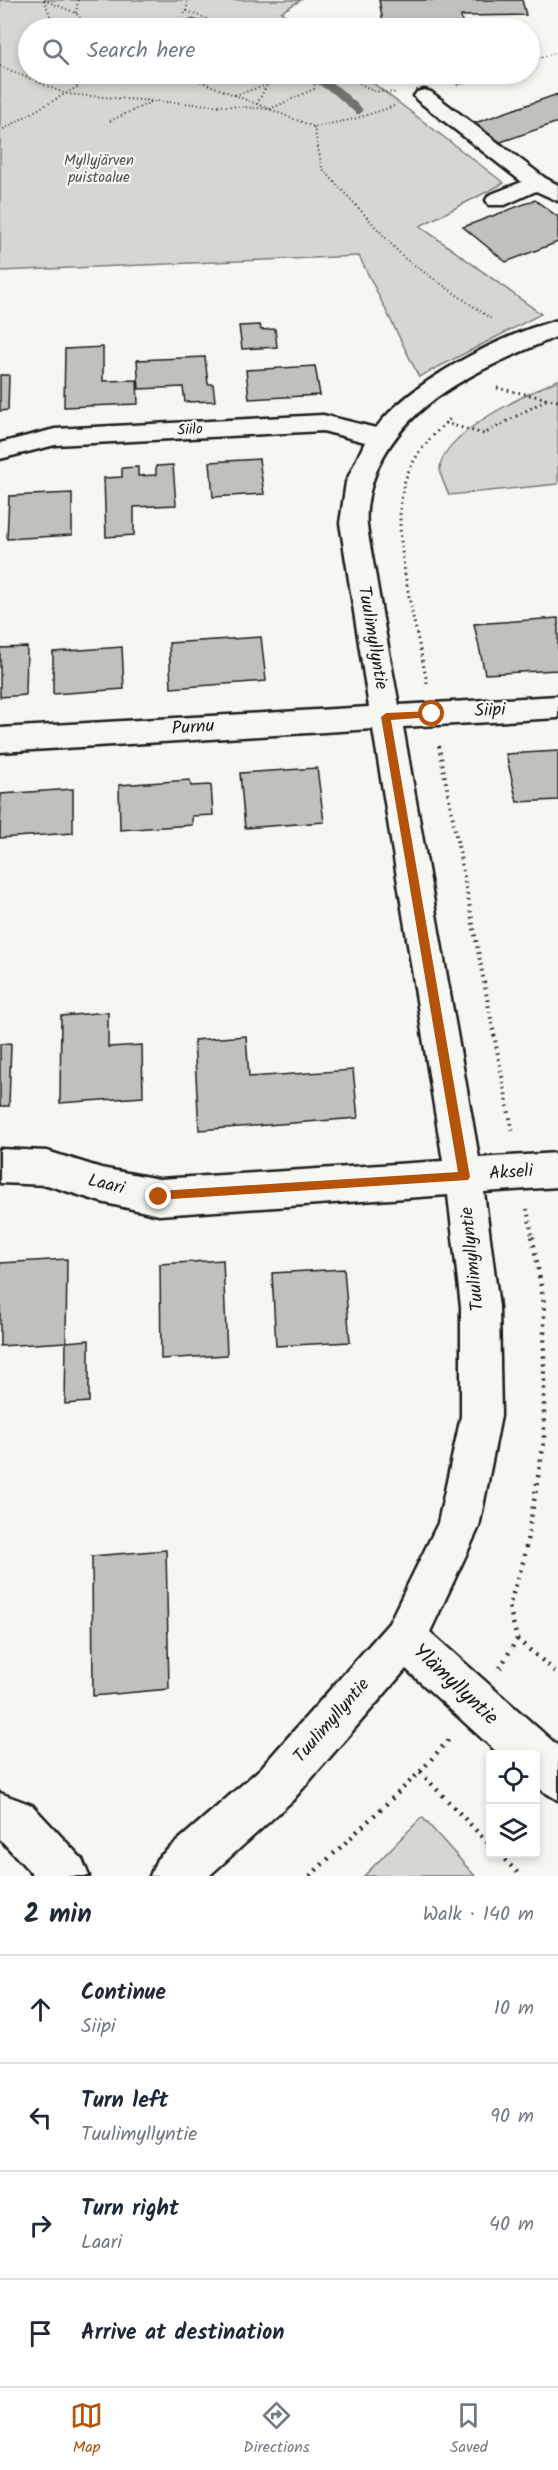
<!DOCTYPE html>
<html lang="en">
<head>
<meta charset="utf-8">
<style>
  body { margin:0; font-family:Kalam,sans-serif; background:#f6f6f7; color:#1f2937 }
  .controls { position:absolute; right:18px; bottom:18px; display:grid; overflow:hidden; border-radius:6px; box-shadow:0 3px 9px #0003 }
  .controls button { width:54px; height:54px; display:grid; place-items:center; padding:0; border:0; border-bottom:2px solid #e0e1e3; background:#fff; color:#1f2937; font:30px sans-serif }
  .stop { position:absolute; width:18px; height:18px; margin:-14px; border:4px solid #b45309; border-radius:50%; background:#fff }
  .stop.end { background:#b45309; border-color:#fff; box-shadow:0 2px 6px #0008 }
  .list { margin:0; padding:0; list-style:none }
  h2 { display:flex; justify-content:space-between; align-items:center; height:78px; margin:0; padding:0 24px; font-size:26px }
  h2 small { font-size:20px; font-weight:400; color:#747a83 }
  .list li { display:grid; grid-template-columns:39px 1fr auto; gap:18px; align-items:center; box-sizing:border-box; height:108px; padding:0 24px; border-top:2px solid #e0e1e3 }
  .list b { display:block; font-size:22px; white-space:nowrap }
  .list p { margin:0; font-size:20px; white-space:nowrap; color:#747a83 }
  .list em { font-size:20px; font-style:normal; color:#747a83 }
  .icon { flex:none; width:33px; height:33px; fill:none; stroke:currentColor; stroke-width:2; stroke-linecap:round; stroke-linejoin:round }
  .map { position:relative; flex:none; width:558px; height:1876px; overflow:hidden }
  .search { position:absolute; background:#fff; box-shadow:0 3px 9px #0003; left:18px; right:18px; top:18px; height:66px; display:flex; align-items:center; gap:15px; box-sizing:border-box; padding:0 21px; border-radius:33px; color:#747a83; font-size:22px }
  .sheet { height:510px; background:#fff }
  nav { display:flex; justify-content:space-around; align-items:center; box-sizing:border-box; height:84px; border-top:2px solid #e0e1e3; background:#fff; font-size:16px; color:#747a83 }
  nav a { display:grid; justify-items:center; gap:3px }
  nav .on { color:#b45309 }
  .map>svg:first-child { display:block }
  .green { fill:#d6d6d2; stroke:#797977; stroke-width:1.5 }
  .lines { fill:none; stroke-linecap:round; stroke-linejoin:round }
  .stream { stroke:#727271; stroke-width:8 }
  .building { fill:#c0c0bd; stroke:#1c1c1c; stroke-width:1.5 }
  .minor-casing { stroke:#1c1c1c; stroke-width:5 }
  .path-far3 { stroke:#1c1c1c; stroke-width:2; stroke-dasharray:1 3; stroke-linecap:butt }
  .path-far2 { stroke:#1c1c1c; stroke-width:3; stroke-dasharray:1.5 4; stroke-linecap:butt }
  .path-far1 { stroke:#1c1c1c; stroke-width:4; stroke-dasharray:1.5 4.5; stroke-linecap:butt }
  .path { stroke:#1c1c1c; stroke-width:4.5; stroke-dasharray:2 6; stroke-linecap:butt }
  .minor { fill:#f6f6f2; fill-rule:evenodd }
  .route { fill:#b45309 }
  .labels { text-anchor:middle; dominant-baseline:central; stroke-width:4.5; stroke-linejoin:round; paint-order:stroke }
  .far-park-label { font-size:15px; fill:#545453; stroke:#f6f6f2 }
  .far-street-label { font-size:15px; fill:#1c1c1c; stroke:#f6f6f2 }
  .street-label { font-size:18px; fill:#1c1c1c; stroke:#f6f6f2 }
  .near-street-label { font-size:21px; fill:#1c1c1c; stroke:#f6f6f2 }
</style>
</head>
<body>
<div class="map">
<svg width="558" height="1876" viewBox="0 0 558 1876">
  <rect width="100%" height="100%" fill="#f6f6f2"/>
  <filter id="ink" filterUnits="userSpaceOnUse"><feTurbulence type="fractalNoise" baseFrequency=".0167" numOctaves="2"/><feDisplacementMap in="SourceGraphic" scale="12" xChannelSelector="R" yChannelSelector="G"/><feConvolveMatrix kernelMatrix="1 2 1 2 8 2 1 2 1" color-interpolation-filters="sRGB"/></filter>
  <g filter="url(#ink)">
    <path class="green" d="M0,0h301l-20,12 22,16h-275v46h333l143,109 -84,43 121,88 -122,63 -60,-121 -359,15z
      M558,380v104l-109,11c-3,-7 -9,-18 -9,-26 1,-36 89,-76 118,-89z
      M422,1817l53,59h-111z"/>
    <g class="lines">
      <path class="stream" d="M192,22l19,6
        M309,74l28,17 21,19"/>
    </g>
    <path class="building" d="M379,0h143l4,15 -65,1 2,12h-79z
      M558,94v28l-60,21 -26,-19z
      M535,200l23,17v25l-52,20 -43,-35z
      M260,325l1,5 14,-1 2,18 -35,2 -3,-23z
      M103,347v34l34,-1 1,24 -74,3 1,-58z
      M205,357l3,27h5l2,17 -30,1 -2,-15 -44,2 -2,-29z
      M315,366l5,29 -71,4 -3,-29z
      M0,375h9l-1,35 -8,1z
      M259,459l5,35 -51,3 -3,-35z
      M173,465l3,40 -42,2v28l-28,2 -2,-59 18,-1v-9l16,-1v9l18,-1v-9z
      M72,493v42l-65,4 2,-43z
      M558,618v52l-73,4 -11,-50z
      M261,637l5,44 -95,7 -2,-45z
      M27,647l-1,48 -26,2v-49z
      M122,647l2,42 -71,5v-42z
      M558,751v49l-41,2 -11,-48z
      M317,768l7,54 -79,6 -5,-55z
      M190,780l1,6 20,-1 2,30 -21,1v9l-72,5 -1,-45z
      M73,789v44l-73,5 1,-44z
      M108,1012v35l34,-2 1,52 -83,6 1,-87z
      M246,1036l3,41 104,-7 5,48 -159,12 -5,-90z
      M11,1043l-2,63h-9v-62z
      M67,1259l-1,83 -66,4v-83z
      M223,1260l4,95 -66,4 -1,-95z
      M344,1269l6,73 -74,4 -4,-73z
      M89,1340v62l-24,2 1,-62z
      M166,1550l3,139 -76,7 -1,-140z"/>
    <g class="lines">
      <defs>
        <path id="minor" d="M424,90l7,2 114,86 13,7v16l-22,-10 -31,14h-16l-3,-5 3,-5 33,-13 -105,-82 -3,-4 3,-4z
          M558,320v16c-68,29 -147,59 -180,131 -7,17 -13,39 -11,58 2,19 7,39 10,59 7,40 14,81 22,121l159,-9v22l-155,9 76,431 79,-5v34l-74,5 15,115 2,109 -22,111 -49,105 128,114v54l-22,-13v-33h-37l-93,-85 -114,132 -83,75h-59l7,-17 103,-90 129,-146 49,-100 23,-107v-109l-13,-112 -289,20 -58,-13 -54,-17 -47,-2v-34l47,2 54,17 58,11 284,-18 -70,-432 -373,23v-24l369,-21 -29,-184 6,-41 19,-40 -42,-11 -268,14 -55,14v-16l55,-14 268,-14 53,13c34,-46 126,-94 182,-108z
          M0,1793l32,12 50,54 7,17h-55l-34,-37z"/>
      </defs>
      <use href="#minor" class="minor-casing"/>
      <path class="path-far3" d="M44,0l32,13 12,15
        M44,0l11,28
        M187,11l27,11 33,6
        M76,13l2,-13
        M179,23l13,5
        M170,28l17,-17v-11
        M530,61l28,-9
        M0,66l66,28 86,7 118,8 44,-20 1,-5 -17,-10
        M182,74l132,53 40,-8 41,-13
        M338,74l8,1 27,16 22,2
        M204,82l17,-8
        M457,85l35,-11
        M235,95l32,-10
        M257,104l10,-19 27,-11
        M110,121l41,-19
        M314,127l8,41 82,90 89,62
        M0,131l100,-57"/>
      <path class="path-far2" d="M497,388l61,13
        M445,423l39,11 65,-36
        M427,683c-10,-55 -37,-146 -23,-199 7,-26 27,-48 47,-66"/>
      <path class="path-far1" d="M439,746l74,388
        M527,1209l5,27"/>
      <path class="path" d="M517,1639l41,35
        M500,1668l17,-29 -8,-33 15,-47 20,-117v-139l-12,-68
        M420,1772l70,73
        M499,1854l22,22
        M310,1876l110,-104 31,-35"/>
      <use href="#minor" class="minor"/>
    </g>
  </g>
  <path class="route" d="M432,711l5,3 -5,3 -41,3 79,457 -2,3 -312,20v-7l3,-2 299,-19 -77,-455 5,-4z"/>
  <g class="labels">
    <g class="far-park-label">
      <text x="99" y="161">Myllyjärven<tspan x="99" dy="17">puistoalue</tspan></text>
    </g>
    <g class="far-street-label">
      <text transform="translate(190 430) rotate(-3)">Siilo</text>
    </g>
    <g class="street-label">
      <text transform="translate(372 638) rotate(80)">Tuulimyllyntie</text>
      <text transform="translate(490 711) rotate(-3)">Siipi</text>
      <text transform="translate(193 728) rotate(-4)">Purnu</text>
      <text transform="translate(511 1173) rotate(-4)">Akseli</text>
      <text transform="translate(106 1185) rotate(14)">Laari</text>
      <text transform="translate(473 1259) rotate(-96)">Tuulimyllyntie</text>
      <text transform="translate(332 1721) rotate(-49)">Tuulimyllyntie</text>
    </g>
    <g class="near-street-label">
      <text transform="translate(455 1685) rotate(43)">Ylämyllyntie</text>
    </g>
  </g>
</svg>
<div class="controls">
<button><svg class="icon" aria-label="locate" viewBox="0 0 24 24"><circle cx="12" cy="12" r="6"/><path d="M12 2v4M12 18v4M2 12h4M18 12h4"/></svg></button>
<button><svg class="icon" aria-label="layers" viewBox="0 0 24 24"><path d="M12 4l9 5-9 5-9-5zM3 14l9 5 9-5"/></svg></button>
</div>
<div class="stop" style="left:432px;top:714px"></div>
<div class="stop end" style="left:159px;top:1197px"></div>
<div class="search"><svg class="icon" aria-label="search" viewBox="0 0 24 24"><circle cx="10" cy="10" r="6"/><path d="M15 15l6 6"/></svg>Search here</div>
</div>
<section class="sheet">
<h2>2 min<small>Walk · 140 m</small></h2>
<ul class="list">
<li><svg class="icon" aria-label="ahead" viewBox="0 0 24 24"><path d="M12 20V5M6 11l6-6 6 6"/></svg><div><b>Continue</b><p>Siipi</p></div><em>10 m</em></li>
<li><svg class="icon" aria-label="left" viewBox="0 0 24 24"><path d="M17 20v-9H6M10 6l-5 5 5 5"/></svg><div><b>Turn left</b><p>Tuulimyllyntie</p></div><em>90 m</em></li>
<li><svg class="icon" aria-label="right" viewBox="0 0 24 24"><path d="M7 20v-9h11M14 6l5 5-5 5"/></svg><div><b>Turn right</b><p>Laari</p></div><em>40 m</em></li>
<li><svg class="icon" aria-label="arrive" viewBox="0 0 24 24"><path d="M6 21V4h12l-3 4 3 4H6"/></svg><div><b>Arrive at destination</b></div></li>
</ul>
</section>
<nav>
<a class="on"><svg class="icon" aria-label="map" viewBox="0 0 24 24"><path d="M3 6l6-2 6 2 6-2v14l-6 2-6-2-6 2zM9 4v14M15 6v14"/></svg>Map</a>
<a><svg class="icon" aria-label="directions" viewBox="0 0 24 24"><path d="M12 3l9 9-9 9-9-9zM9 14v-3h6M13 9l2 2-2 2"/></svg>Directions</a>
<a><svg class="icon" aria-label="saved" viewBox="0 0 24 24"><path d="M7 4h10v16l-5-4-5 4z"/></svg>Saved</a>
</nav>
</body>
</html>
